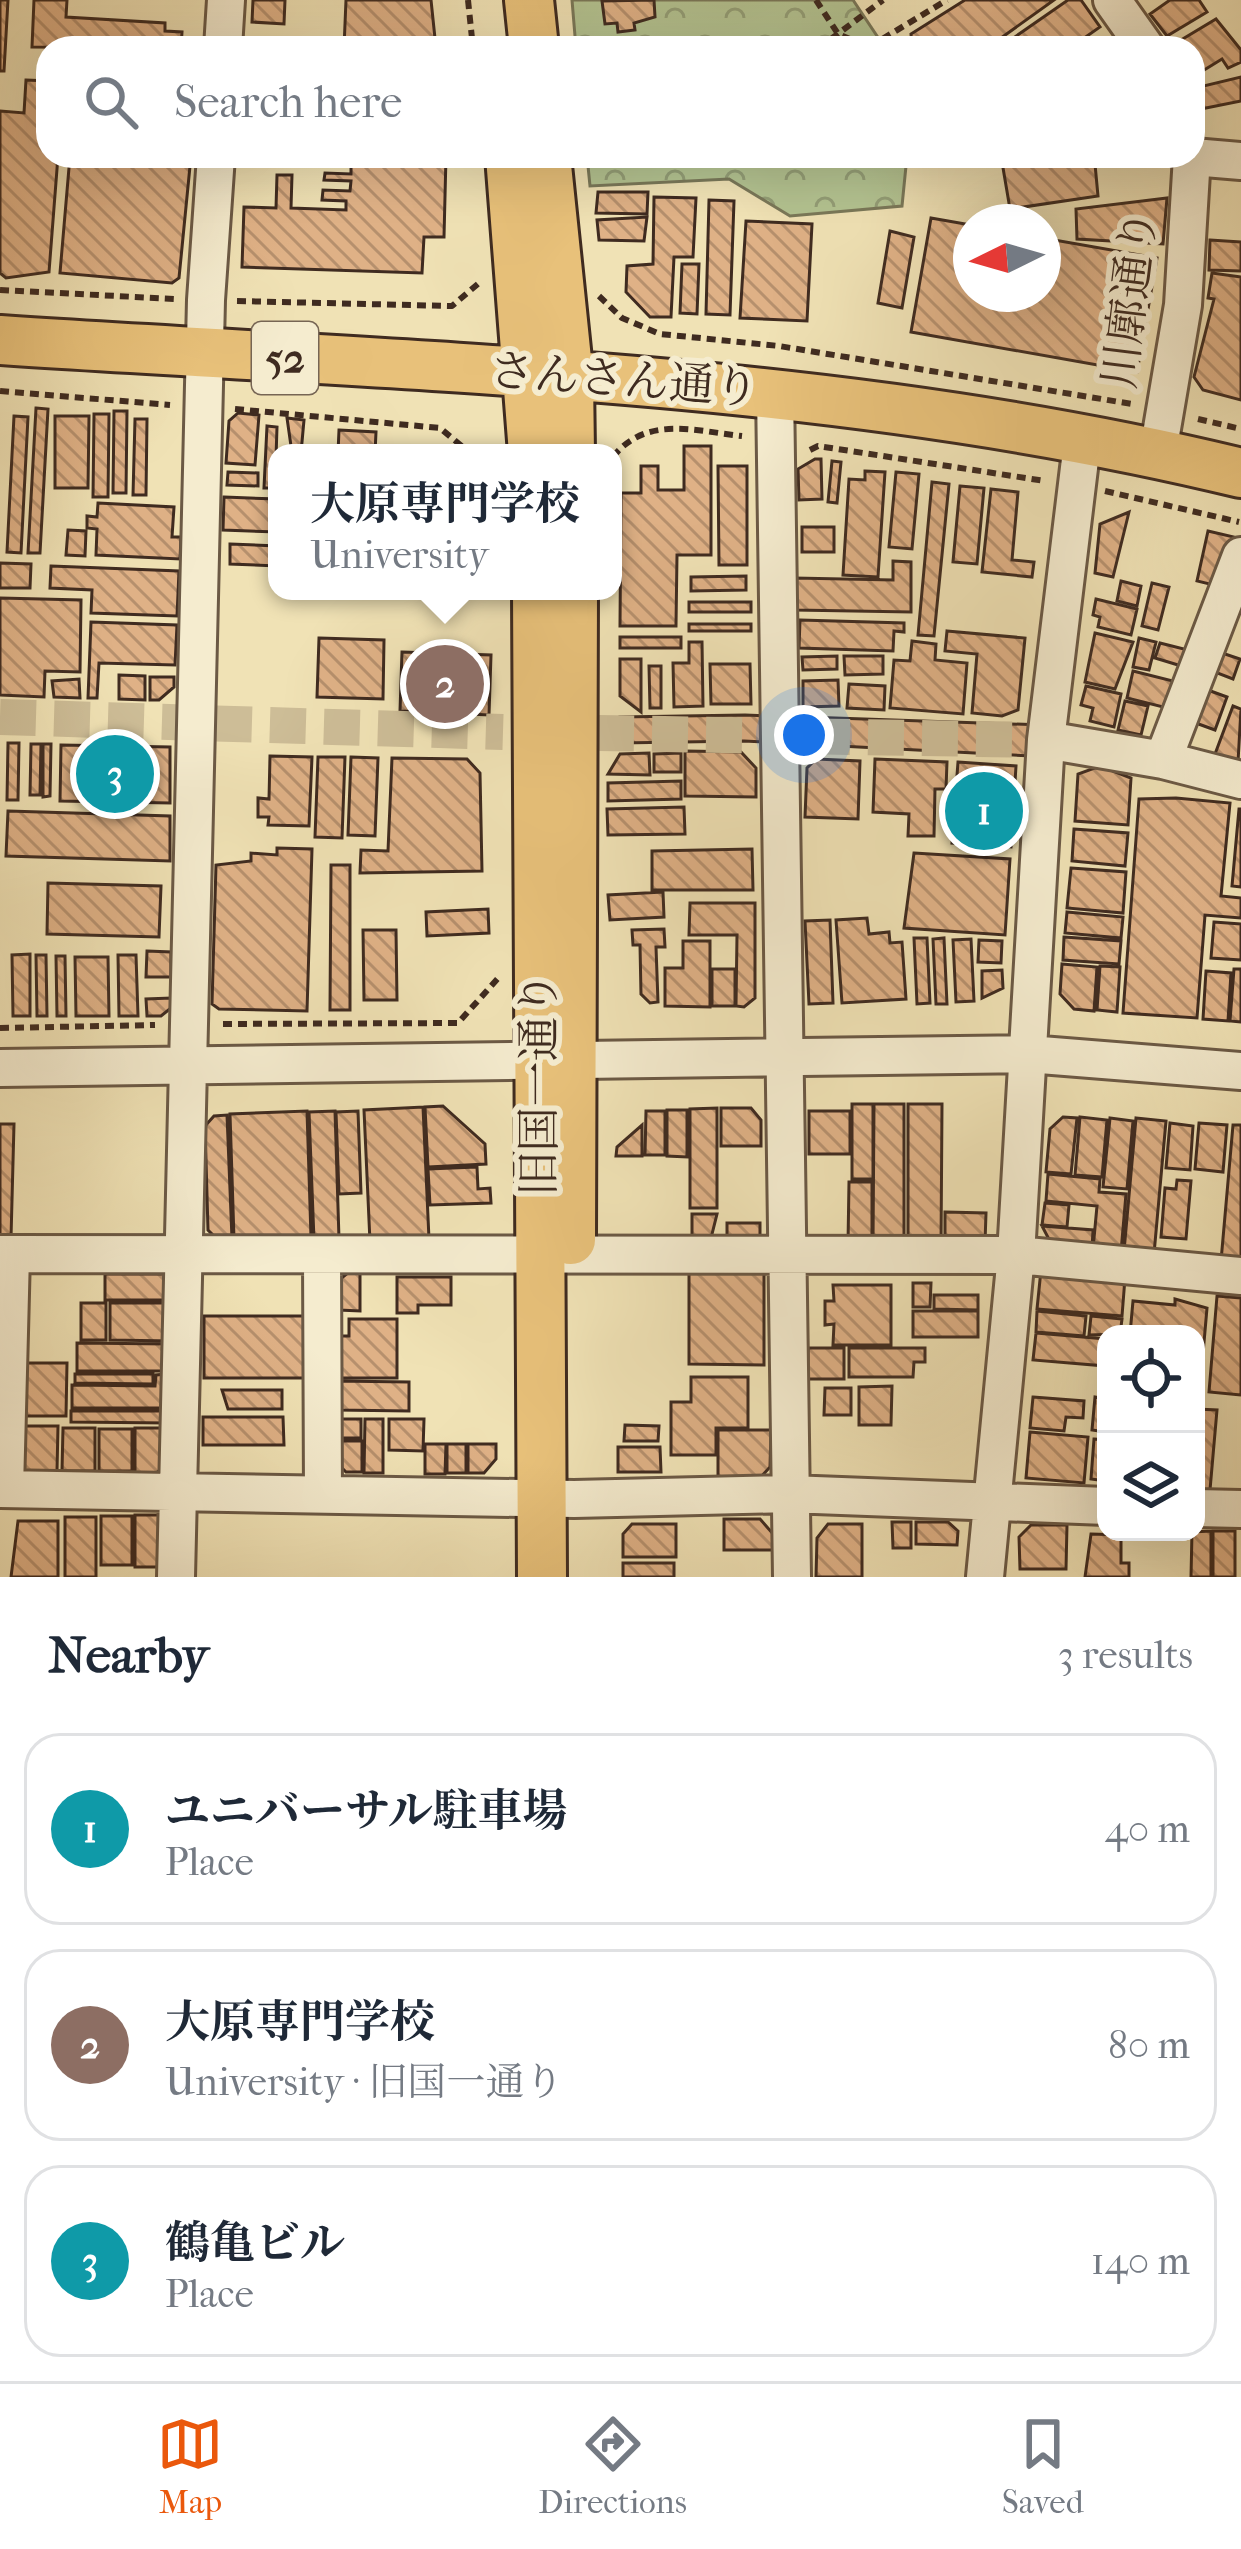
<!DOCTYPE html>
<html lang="en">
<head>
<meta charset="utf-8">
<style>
  body { margin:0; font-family:"IM FELL French Canon","Noto Serif JP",serif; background:#f6f6f7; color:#1f2937 }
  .controls { position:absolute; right:36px; bottom:36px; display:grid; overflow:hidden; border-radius:24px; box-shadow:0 12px 48px #0002 }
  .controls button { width:108px; height:108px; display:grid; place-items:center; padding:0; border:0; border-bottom:3px solid #e0e1e3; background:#fff; color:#1f2937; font:60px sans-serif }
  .compass { position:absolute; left:953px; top:204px; width:108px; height:108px; border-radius:50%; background:#fff; box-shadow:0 12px 48px #0002; rotate:265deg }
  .you { position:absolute; left:804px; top:735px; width:42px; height:42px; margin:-30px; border:9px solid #fff; border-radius:50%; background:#1a73e8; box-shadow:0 0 0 18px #1a73e833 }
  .badge { display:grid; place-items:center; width:78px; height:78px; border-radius:50%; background:#ea580c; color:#fff; font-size:39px; font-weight:700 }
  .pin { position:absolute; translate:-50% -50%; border:6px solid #fff; box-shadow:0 3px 12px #0006 }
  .popup { position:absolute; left:268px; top:444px; width:354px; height:156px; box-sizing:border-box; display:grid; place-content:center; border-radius:24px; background:#fff; filter:drop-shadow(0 3px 9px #0005); font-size:39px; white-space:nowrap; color:#747a83 }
  .popup b { font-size:45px; color:#1f2937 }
  .popup::after { content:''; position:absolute; left:50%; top:100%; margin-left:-24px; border:24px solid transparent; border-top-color:#fff }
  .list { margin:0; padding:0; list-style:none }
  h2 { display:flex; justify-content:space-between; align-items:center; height:156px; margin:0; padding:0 48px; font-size:51px }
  h2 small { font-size:39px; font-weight:400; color:#747a83 }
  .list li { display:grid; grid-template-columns:78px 1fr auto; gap:36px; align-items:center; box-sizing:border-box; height:192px; margin:0 24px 24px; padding:0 24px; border:3px solid #e0e1e3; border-radius:36px }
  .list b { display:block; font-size:45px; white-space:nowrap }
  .list p { margin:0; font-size:39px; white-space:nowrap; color:#747a83 }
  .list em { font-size:39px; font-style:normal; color:#747a83 }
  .icon { flex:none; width:66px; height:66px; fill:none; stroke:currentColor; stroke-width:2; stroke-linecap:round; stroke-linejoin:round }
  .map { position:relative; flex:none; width:1241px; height:1577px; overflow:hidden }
  .search { position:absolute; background:#fff; box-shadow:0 12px 48px #0002; left:36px; right:36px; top:36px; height:132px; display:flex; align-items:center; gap:30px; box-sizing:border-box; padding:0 42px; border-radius:36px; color:#747a83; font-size:45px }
  .sheet { height:804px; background:#fff }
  nav { display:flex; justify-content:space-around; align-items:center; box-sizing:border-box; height:168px; border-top:3px solid #e0e1e3; background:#fff; font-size:33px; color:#747a83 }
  nav a { display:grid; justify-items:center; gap:6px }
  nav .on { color:#ea580c }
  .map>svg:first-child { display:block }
  .park { fill:url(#park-crowns); stroke:#7a7859; stroke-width:3 }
  .building { fill:url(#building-back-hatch); stroke:#3f2b20; stroke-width:3 }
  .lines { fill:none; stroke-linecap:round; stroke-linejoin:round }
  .minor-tunnel { stroke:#cdbd97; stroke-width:36; stroke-dasharray:36 18; stroke-linecap:butt }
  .minor-casing { stroke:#6b5945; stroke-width:42 }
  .major-casing { stroke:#3f2b20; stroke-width:54 }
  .path { stroke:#3f2b20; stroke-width:6; stroke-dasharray:9 6; stroke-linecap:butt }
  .minor { stroke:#f5eccf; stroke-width:36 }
  .major { stroke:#e8c17a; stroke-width:48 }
  .labels { text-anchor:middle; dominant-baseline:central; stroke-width:12; stroke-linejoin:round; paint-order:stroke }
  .shield { fill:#f5eccf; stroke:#766554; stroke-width:3 }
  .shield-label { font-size:42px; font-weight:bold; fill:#3f2b20 }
  .street-label { font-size:45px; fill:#3f2b20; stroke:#f5eccf }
</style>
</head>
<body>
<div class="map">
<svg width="1241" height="1577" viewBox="0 0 1241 1577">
  <defs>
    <pattern id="park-crowns" width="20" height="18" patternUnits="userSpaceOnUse" patternTransform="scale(3)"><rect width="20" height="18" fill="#b4c492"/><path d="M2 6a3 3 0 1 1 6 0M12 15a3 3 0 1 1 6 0" fill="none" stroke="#949f77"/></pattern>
    <pattern id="building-back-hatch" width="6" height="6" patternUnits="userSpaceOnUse" patternTransform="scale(3)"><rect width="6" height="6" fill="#dfb186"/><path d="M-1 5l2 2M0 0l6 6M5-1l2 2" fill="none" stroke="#b6906d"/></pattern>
  </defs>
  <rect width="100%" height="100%" fill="#f0e2b5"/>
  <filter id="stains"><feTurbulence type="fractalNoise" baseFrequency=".00167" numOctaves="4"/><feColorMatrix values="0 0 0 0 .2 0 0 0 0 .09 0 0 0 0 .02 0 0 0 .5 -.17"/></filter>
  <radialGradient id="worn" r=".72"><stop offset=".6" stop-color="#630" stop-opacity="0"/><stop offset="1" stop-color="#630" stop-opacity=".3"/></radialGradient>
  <path class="park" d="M572,0h281l32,48h-309z
    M587,156h320l-5,50 -112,10 -61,-37 -139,7z"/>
  <path class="building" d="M0,0h8l-4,71h-4z
    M34,0h33l-1,17 99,6v8l17,1 -1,16 -149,-1z
    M253,0h32l-1,24 -32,-2z
    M346,0h85l5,48h-92z
    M654,0l1,17 -21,6 1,7 -17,2 -1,-9 -12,1 -3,-23z
    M965,0h89l-67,48h-75l-1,-14z
    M1068,0h13l19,27 -30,21h-71z
    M1199,0l8,12 -40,24 -17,-22 20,-14z
    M1216,19l25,31v12l-13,6 -6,-9 -26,16 -3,-27 -17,-5z
    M1241,77v24l-40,8 -6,-21z
    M26,80l22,1v75h10l-9,116 -43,6 -6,-5v-162l24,2z
    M70,156h121l-12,122 -7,5 -112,-10z
    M351,156h95l-2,81h-20l-2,36 -180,-6 2,-60 32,1 1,-33h15l-1,33 55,2v-9l-24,-1 1,-10 27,1 1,-10 -27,-1 1,-7 26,1z
    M1001,156h53l2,10 39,-2 3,32 -88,13z
    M598,192h50l-1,22 -51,-1z
    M654,197l42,1 -3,59h-19l-3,60h-21l-24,-25 1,-26 26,-2z
    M1167,198l-4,46 -86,-5 -1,-30z
    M709,200l25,1 -4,114 -24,-1z
    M647,217l-3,24 -45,-1 -2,-20z
    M931,218l40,7v69h72v-56l114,20 -20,114 -226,-40z
    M746,221l66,3 -5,97 -67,-3z
    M890,231l24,6 -12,71 -24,-5z
    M1210,240l31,2v29l-32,-1z
    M682,264h17l-2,50 -17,-1z
    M1212,273l29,4v123l-38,-10 -9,-13 20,-78 -6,-1z
    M36,408l12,1 -8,144h-12z
    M114,411h13l-1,82h-13z
    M238,413l21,2 -4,50 -29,-2 3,-42z
    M94,414h15l-1,83h-15z
    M14,416l14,1 -7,136 -14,-1z
    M55,416h34l-1,72h-33z
    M287,418l17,2 -3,33h-9z
    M135,419h12l-1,76h-13z
    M267,426l10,1 -2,61h-11z
    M339,430l37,2 -1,21h-37z
    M684,446h27v109h-34l-1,71h-56l1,-133h20v-27h17v24h26z
    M815,459h6l1,40 -23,1 -1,-31z
    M832,461l9,1 -4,41 -9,-1z
    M718,466h29v99h-28z
    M865,471l20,1 -7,105 -35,-2 6,-96 16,1z
    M228,472l30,1v13l-31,-1z
    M896,472l23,2 -7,75 -23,-2z
    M932,482l17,2 -15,152 -16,-1z
    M960,486l24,2 -7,76 -24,-2z
    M991,489l27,3 -6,68 22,2 -2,15 -50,-5z
    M224,497l53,2v33l-54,-2z
    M98,503l76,4 -2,30h9l-1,22 -84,-4 1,-26 -10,-1v-12l10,1z
    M1129,512l-16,65 -18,-4 5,-49z
    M802,527h32v25h-32z
    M68,530l18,1 -1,25 -19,-1z
    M1208,531l26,6 -12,50 -25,-6z
    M230,544l47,2v20l-47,-2z
    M893,561l18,1v50l-116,-2v-32l98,2z
    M0,563l31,1 -1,24h-30z
    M51,566l128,5 -2,45 -86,-3 1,-23 -42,-2z
    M746,576v14l-55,1v-14z
    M1121,581l20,5 -4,20 -20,-5z
    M1152,583l17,4 -11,43 -16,-4z
    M0,598l81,2 -1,72 -35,-1 -1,26 -44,-2z
    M1096,599l41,10 -6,26 -33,-8 2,-10 -7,-2z
    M689,602h62v10h-62z
    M800,620l104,3v9l-10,-1 -1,20 -94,-3z
    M91,622l86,3 -2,40 -76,-2 -2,35h-9z
    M689,624h62v7h-62z
    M947,631l78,7 -7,72 -16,6 -30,-3 5,-59 -32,-3z
    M1095,633l38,9 -18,47 -30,-7z
    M620,637h61v11h-61z
    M319,638l65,2 -1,59 -66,-2z
    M1139,638l17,4 -7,28 -16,-3z
    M912,641l24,3 -1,16 32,3 -4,51 -73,-6 4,-48 16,1z
    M689,642h13l1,64 -29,1 -1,-44h16z
    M1160,643l32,8 -4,17 -33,-10z
    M402,652l89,3 -2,60 -89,-4z
    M1219,652l21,7 -7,20 -21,-8z
    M837,656v13l-34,1 -1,-13z
    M844,656h39v18l-38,1z
    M620,659h21v53l-21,-16z
    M710,664h40l1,40h-40z
    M649,666h12v42h-11z
    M1133,671l44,11 -6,27 -44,-11z
    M119,675l26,1v24l-26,-1z
    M150,677h24v10l-15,13h-9z
    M79,679l1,19 -26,-1 -2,-16z
    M838,680l1,26 -36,1v-26z
    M849,684l36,2 -1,24 -37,-2z
    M1086,686l35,8 -7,33 -24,-6 3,-13 -12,-3z
    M1205,689l22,8 -12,33 -22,-8z
    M1125,701l23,5 -7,29 -23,-5z
    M1233,706l8,3 -3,53 -23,-8z
    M745,715l328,11 -2,32 -327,-17 -124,2v-26z
    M8,743h11l-1,57h-11z
    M31,744h10l-1,51h-10z
    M43,744h8l-1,52 -7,1z
    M61,745l109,2v56l-110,-2z
    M685,751l56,1 15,16v29l-71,-1z
    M649,753l1,22 -42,-1 12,-20z
    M681,753v19h-27v-18z
    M270,756l42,1 -3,69 -41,-1 1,-8h-11v-19l11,1z
    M318,757h27l-3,81 -27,-1z
    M351,757l27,1 -3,78 -27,-1z
    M392,758l75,1 13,14 2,98 -122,2 1,-23 27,1z
    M816,759l44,2 -2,58 -53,-2 2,-49z
    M875,759l72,3 -1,27h-11l-1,47h-26l1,-22 -36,-2z
    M958,762l58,4 -5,81 -59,-4z
    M1100,766l31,12 -3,47 -53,-4 3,-47z
    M681,781v18l-73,2v-18z
    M1176,798l54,5 -9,93 20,2v20l-36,-3 -8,103 -74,-5 16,-214z
    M684,807l1,27 -77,1 -1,-26z
    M1239,809h2v78l-9,-1z
    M8,811l162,5v45l-164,-5z
    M1074,829l54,4 -3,33 -53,-5z
    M277,848l35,1 -5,162 -88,-2 -7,-5 4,-139 35,-4v-8l26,2z
    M752,849l1,41h-101v-39z
    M914,853l96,6 -5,76 -101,-7z
    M331,865h19v145h-20z
    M1071,868l55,4 -3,41 -56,-5z
    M48,883l113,3 -2,51 -112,-3z
    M663,892l1,25 -54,3 -2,-25z
    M690,903h65v95l-11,9 -8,-1 1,-71h-48z
    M488,909l1,24 -62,3 -1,-24z
    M1067,912l56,5 -2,21 -56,-5z
    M867,918l2,16 20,-2 1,11 12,-1 4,57 -64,4 -6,-83z
    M830,920l3,83 -24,1 -4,-83z
    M1214,922l27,2v36l-30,-2z
    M664,929l1,18h-9l2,55 -8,1 -9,-9 -1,-49h-7l-1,-15z
    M363,930h33l1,70h-33z
    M1064,937l57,4 -2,23 -56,-4z
    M914,938h13l3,65 -13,1z
    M944,938l3,66h-11l-3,-65z
    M971,939l3,62 -18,1 -3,-62z
    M979,940l23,1 -1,22 -23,-1z
    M683,941h27v66l-45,-1v-38h18z
    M147,951l24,1v25h-25z
    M30,954v62h-17l-1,-61z
    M36,955h10l1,61h-10z
    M118,955h18l2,61h-19z
    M56,956h9l1,60h-9z
    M75,957h33l1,59h-33z
    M1062,964l35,3 -3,44 -20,-2 -14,-15z
    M1100,966l20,1 -3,45 -20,-2z
    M712,969h23v37h-23z
    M1234,969h7v53l-11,-1z
    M1002,970l1,18 -21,10v-27z
    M1206,971l25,2 -3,48 -25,-2z
    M171,998v10l-10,8h-14l-1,-17z
    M852,1104h21v75h-21z
    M874,1104h30v140h-31z
    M908,1104h34l-1,144 -33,-1z
    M443,1106l42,38 1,20 -58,3 -3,-60z
    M423,1107l6,132 -59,3 -6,-132z
    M717,1108v100h-27v-99z
    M721,1108h30l10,12v26h-40z
    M667,1110h20v47l-20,-1z
    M307,1111l4,126 -77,2 -4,-125z
    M335,1111l4,128 -25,1 -5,-128z
    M358,1111l3,82 -22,1 -3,-82z
    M646,1111h19v44h-20z
    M809,1111h41v43h-41z
    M227,1115l5,124h-15l-9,-9 -3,-104 9,-10z
    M1063,1117l14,1 -6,56 -25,-2 4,-43z
    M1080,1117l27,3 -5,57 -27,-2z
    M1110,1118l23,3 -6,68 -24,-2z
    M1136,1118l30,3 -12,133 -30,-3z
    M1170,1123l23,3 -3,44 -24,-2z
    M1199,1123l28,2 -4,47 -28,-3z
    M0,1124h14l-3,114 -11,-1z
    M642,1125v31h-26l1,-9z
    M1233,1125h8v138l-20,-2z
    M477,1167l1,22 12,-1 1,15 -61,2 -2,-36z
    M1048,1174l52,5 -1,13 27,2 -5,58 -28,-3 4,-43 -51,-5z
    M1177,1180l14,1 -5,58 -25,-2 4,-49 11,1z
    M849,1182h23v62h-24z
    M1045,1203l24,2 -2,22 -25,-2z
    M945,1212l41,1 -1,30h-40z
    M692,1214h25l-7,28h-18z
    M727,1223h33v22h-33z
    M1042,1226l51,4 -1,19 -40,-4z
    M689,1270l75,1v94l-75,-1z
    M1041,1270l84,8 -3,38 -85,-7z
    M349,1272h11v39l-21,-1v-30z
    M105,1274h68v26h-68z
    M397,1277h54v28h-33v8h-21z
    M913,1283h18l-1,24h-17z
    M833,1285h58v60h-58l1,-21 -9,1v-24h9z
    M934,1295h44v15l-44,-1z
    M1217,1296l24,2v97l-32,-3z
    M1175,1299l32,9 -4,46 -7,-1v-19h-66l3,-33 42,4z
    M81,1303h25v37h-25z
    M110,1303h62v38l-62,-1z
    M913,1311h65v26h-65z
    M1037,1311l49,5 -2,20 -48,-4z
    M204,1316h104l-1,62h-103z
    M1091,1316l31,3 -2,15 -31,1z
    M349,1319h48v59h-56v-42h8z
    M1036,1333l70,6v27l-73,-6z
    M77,1343l92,1v27h-92z
    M808,1348h36v31h-36z
    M849,1348h76v14h-11l-1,15h-64z
    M18,1363h49l-1,53h-48z
    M75,1374h78v10l-78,-1z
    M168,1374v34h-96v-23l83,1 1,-11z
    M691,1377h57v51h-32v27h-45v-53h20z
    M337,1381l72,1v29l-72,-1z
    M892,1386l-1,39h-32v-38z
    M825,1388h26v27h-27z
    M222,1390h60v19h-54z
    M1033,1397l51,4 -1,17 -17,-1 -2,14 -34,-3z
    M1095,1397l11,2v33l-14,-2z
    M1196,1409l21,1 -7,80 -14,-1z
    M71,1411h97v12l-97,-1z
    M203,1417h80l1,28h-81z
    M337,1419h24v19h-25z
    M365,1419h18v54h-19z
    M389,1419h35l-1,32 -34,-1z
    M625,1425l34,1 -1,15h-34z
    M17,1426h41l-1,45h-41z
    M63,1428h32v43h-33z
    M135,1428h31v38l-10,7 -21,1z
    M99,1429h33v42h-33z
    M718,1430h53l-1,37 -10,11 -42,-1z
    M1030,1432l58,5 -4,46 -58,-5z
    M1094,1439l12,1v41l-15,-2z
    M336,1441h26v31h-16l-10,-10z
    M425,1444h21l-1,30h-20z
    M447,1444h19v29h-19z
    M468,1444h28v15l-12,14h-16z
    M618,1447h42l1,25h-43z
    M135,1515h25v52h-25z
    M101,1516h31v49h-31z
    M65,1517h31v60h-31z
    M724,1519h36l14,16v15h-50z
    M18,1521h40v56h-47z
    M892,1522h19v26h-18z
    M916,1522h32l10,9 -1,14 -41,-1z
    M632,1524h44v33h-53v-23z
    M828,1524h34v53h-46l1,-39z
    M1031,1525h36l-1,44h-46l-1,-32z
    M1211,1531v46h-20l1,-45z
    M1213,1531h22v46h-22z
    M1091,1534l30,1v28h8v14h-44z
    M623,1563h51v14h-51z"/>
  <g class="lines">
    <path class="minor-tunnel" d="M0,717l503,15
      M598,733l448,7"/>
    <defs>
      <path id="minor" d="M1112,0l34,48
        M223,48l3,-48
        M1193,157l48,4
        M775,390l17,1187
        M1158,452l25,-147 9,-149
        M1046,740l117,20 78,20
        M1163,760l78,-204
        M0,1068l1028,-14 213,17
        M0,1254l1016,1 225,21
        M322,1257l1,236
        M0,1489l574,10 215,-5 317,12
        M5,1489l6,-235
        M1196,1508l45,1
        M176,1577l30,-1277 10,-144
        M985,1577l31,-322 30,-515 37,-305"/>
      <path id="major" d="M529,0l5,48
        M510,156l23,297
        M546,156l23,223 1,74
        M0,340c416,28 834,34 1241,133
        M537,591l5,986
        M571,1240l2,-649"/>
    </defs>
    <use href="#minor" class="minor-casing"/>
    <use href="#major" class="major-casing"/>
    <path class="path" d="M468,0l5,48
      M816,0l22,34 31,13 78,-47
      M819,48l64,-48
      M0,290l175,9
      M599,296l23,22 38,16 119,12 353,58
      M237,301l215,5 27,-23
      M0,391l170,14
      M235,409l205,19 30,25
      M1198,419l43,10
      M810,450l8,-4 227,35
      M613,457c33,-42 82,-26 129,-21
      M1105,491l134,31
      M223,1024l235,-1 42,-47
      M0,1028l155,-3"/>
    <use href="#minor" class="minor"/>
    <use href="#major" class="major"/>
  </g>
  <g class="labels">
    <rect class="shield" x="252" y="322" width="66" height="72" rx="9"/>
    <g class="shield-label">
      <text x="285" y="358">52</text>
    </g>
    <g class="street-label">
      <text transform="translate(1130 299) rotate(-83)">川廓通り</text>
      <text transform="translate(624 380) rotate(4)">さんさん通り</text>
      <text transform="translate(539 1084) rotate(-90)">旧国一通り</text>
    </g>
  </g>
  <rect width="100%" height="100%" filter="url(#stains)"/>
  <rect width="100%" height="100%" fill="url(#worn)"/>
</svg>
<div class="controls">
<button><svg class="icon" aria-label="locate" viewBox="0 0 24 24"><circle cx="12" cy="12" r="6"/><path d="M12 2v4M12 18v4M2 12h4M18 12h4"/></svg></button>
<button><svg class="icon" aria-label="layers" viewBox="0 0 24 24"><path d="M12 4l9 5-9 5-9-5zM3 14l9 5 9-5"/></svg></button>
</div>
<svg class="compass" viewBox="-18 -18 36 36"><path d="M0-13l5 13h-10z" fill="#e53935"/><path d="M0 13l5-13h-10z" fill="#747a83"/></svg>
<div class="you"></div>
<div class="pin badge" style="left:984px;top:811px;background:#0f9aa8">1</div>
<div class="pin badge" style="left:445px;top:684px;background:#8d6e63">2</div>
<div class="popup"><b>大原専門学校</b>University</div>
<div class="pin badge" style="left:115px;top:774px;background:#0f9aa8">3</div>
<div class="search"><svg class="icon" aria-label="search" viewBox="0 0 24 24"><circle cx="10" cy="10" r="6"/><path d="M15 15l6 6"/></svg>Search here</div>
</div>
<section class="sheet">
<h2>Nearby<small>3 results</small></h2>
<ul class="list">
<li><span class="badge" style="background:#0f9aa8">1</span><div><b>ユニバーサル駐車場</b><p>Place</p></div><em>40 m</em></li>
<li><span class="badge" style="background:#8d6e63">2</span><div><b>大原専門学校</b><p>University · 旧国一通り</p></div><em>80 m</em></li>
<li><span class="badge" style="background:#0f9aa8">3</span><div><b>鶴亀ビル</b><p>Place</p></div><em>140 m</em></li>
</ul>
</section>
<nav>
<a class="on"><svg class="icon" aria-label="map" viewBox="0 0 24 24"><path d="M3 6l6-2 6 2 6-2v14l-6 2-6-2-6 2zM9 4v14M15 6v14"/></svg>Map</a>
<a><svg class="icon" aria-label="directions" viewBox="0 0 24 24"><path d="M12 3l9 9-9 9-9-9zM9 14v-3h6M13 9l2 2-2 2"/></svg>Directions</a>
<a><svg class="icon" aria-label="saved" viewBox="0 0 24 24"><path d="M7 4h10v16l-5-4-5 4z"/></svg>Saved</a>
</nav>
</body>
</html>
